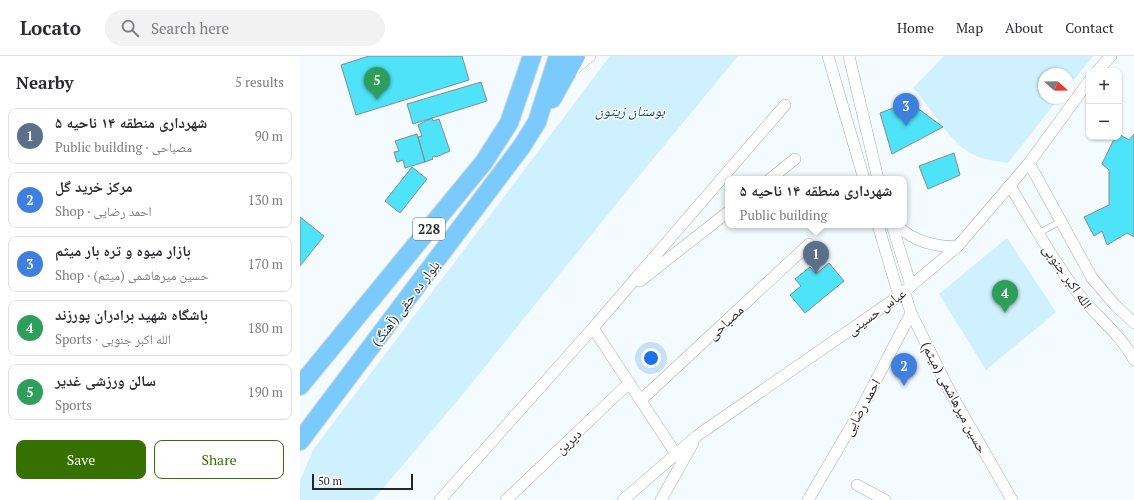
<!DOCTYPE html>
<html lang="en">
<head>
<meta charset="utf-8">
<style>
  body { margin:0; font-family:"PT Serif","Noto Naskh Arabic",serif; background:#f2f2f3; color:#2b2b33 }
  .controls { position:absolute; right:12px; top:12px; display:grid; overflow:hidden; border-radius:8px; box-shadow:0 1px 3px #0004 }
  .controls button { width:36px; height:36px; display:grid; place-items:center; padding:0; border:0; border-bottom:1px solid #e1e1e2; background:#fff; color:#2b2b33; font:20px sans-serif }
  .compass { position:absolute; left:738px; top:12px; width:36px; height:36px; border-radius:50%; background:#fff; box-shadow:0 1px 3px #0004; rotate:110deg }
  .scale { position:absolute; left:12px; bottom:10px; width:101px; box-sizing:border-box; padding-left:4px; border:2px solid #242728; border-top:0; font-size:11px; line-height:14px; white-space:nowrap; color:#242728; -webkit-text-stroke:3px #fff; paint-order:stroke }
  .you { position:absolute; left:351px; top:302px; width:14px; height:14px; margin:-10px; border:3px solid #fff; border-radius:50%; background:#1a73e8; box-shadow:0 0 0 6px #1a73e833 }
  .badge { display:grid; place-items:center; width:26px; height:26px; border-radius:50%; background:#357000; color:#fff; font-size:13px; font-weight:700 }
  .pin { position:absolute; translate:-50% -33px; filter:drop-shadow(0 1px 2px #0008) }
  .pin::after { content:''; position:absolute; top:21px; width:14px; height:12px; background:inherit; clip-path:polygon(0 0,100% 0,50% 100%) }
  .popup { position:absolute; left:425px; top:120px; width:182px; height:52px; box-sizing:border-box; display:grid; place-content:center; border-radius:8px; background:#fff; filter:drop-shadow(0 1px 3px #0005); font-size:13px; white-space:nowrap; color:#7c7c81 }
  .popup b { font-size:15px; color:#2b2b33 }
  .popup::after { content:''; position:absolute; left:50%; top:100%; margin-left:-8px; border:8px solid transparent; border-top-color:#fff }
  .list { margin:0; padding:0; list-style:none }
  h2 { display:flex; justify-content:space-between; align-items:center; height:52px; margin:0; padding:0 16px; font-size:17px }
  h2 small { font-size:13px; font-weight:400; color:#7c7c81 }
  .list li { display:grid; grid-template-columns:26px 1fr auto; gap:12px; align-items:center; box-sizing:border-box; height:56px; margin:0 8px 8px; padding:0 8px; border:1px solid #e1e1e2; border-radius:8px }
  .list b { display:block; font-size:15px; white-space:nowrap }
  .list p { margin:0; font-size:13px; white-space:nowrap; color:#7c7c81 }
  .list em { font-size:13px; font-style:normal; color:#7c7c81 }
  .actions { display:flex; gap:8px; padding:12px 16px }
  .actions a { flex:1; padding:9px 0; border:1px solid #357000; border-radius:8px; text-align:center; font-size:14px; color:#357000 }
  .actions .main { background:#357000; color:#fff }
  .icon { flex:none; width:22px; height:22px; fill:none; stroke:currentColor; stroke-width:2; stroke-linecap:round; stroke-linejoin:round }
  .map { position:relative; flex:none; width:834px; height:444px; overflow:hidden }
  header { display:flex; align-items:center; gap:24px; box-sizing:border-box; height:56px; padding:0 20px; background:#fff; border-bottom:1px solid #e1e1e2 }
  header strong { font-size:19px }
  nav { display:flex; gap:22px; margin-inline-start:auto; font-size:14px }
  .search { width:280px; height:36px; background:#f2f2f3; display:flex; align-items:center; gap:10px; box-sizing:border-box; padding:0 14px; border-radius:22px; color:#7c7c81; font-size:15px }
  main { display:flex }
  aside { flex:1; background:#fff }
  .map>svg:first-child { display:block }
  .green { fill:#cff0ff }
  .building { fill:#4ee3f8; stroke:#858c8e }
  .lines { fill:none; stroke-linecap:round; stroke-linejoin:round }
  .lane-casing { stroke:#a9b0b3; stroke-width:7 }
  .street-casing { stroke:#a9b0b3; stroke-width:12 }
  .primary-casing { stroke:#d8d8d8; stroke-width:20 }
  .lane { stroke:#fff; stroke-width:5.5 }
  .street { stroke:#fff; stroke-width:11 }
  .primary { stroke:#7bcafe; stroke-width:18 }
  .labels { text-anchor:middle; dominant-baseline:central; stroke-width:3; stroke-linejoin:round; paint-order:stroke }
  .shield { fill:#fff; stroke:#666868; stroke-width:1 }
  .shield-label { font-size:13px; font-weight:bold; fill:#242728 }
  .park-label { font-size:14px; font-style:italic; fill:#023b4e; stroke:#fff }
  .street-label { font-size:14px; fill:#242728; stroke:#fff }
</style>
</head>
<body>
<header>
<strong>Locato</strong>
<div class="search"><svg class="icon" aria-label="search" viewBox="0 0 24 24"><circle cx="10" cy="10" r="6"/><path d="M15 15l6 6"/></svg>Search here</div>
<nav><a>Home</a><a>Map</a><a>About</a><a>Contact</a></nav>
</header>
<main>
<aside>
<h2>Nearby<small>5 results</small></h2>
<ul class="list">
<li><span class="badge" style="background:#5c6f8a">1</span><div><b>شهرداری منطقه ۱۴ ناحیه ۵</b><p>Public building · مصباحی</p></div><em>90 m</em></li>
<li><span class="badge" style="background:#3f7fe0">2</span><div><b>مرکز خرید گل</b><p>Shop · احمد رضایی</p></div><em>130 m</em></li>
<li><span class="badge" style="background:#3f7fe0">3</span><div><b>بازار میوه و تره بار میثم</b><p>Shop · حسین میرهاشمی (میثم)</p></div><em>170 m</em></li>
<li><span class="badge" style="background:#2e9e5b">4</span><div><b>باشگاه شهید برادران پورزند</b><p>Sports · الله اکبر جنوبی</p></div><em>180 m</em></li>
<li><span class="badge" style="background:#2e9e5b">5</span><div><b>سالن ورزشی غدیر</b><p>Sports</p></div><em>190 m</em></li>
</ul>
<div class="actions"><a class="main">Save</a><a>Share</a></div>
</aside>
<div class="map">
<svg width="834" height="444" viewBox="0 0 834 444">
  <rect width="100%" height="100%" fill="#f3fbfe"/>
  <path class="green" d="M310,0h128l-99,120 -181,224 -85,100h-73v-19l13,-31z
    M644,0h149l-25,31v-13h-24v24h15l-51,65c-11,-2 -24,-3 -34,-8 -28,-15 -40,-45 -61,-67z
    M707,182l49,74 -70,58 -47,-76z"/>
  <path class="building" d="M69,0h93l7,24 -113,35 -15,-50z
    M181,26l6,19 -74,23 -6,-20z
    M609,46l34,25 -51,27 -12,-41z
    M132,62l1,3 6,-2 11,32 -14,6 -1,-1 -3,1 1,2 -8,3 -7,-25 4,-1 -4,-11z
    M117,78l8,28 -20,6 -2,-8 -6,2 -3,-10 5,-1 -4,-10z
    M819,78l10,6 5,-6v103l-7,-4 -20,12 -5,-14 -8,5 -10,-19 25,-12v-35l-7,-6 13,-27h4z
    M654,97l6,22 -32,14 -9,-23z
    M112,111l15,12 -27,34 -15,-12z
    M0,161l24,19 -24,30z
    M529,207l15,18 -39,32 -15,-18 11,-9 -6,-7 15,-12 6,7z"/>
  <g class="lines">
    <defs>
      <path id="lane" d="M739,177l22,-12"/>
      <path id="street" d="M528,0l36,123
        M549,0l29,123
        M272,15l18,-15
        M797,15l14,-15
        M729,107l63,115 22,26 20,19
        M470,123l25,-20
        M710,130c22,36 42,73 67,106 18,24 43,41 57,68
        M578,169l21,71
        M592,169l19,61
        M596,169c19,17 37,21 61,22
        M340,225l88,-69
        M604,235l7,22 38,77 63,110
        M341,344l168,-156
        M376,398l-83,-126 192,-223
        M557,429l28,15
        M140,444l153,-172
        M206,444l123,-117
        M323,444l75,-65 201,-139 58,-49 72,-84 60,-82
        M361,444l32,-57
        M508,444l51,-87 52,-100"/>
      <path id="primary" d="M252,43l24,-43
        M0,330l184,-224 25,-39 23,-67
        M0,385l222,-295 15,-24 21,-66"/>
    </defs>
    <use href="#lane" class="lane-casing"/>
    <use href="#street" class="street-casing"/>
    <use href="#primary" class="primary-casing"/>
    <use href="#lane" class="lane"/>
    <use href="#street" class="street"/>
    <use href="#primary" class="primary"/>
  </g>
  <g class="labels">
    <rect class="shield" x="113" y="162" width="32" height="22" rx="3"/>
    <g class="shield-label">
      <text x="129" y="173">228</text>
    </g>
    <g class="park-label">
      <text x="330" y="54">بوستان زیتون</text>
    </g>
    <g class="street-label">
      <text transform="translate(768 220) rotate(55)">الله اکبر جنوبی</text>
      <text transform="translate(105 247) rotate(-53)">بلوار ده حقی (آهنگ)</text>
      <text transform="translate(576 255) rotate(-36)">عباس حسینی</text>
      <text transform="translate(425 266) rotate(-43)">مصباحی</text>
      <text transform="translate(655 341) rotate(62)">حسین میرهاشمی (میثم)</text>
      <text transform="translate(561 351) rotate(-61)">احمد رضایی</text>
      <text transform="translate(268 385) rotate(-43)">دیرین</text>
    </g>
  </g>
</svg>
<div class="controls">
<button>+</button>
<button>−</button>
</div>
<svg class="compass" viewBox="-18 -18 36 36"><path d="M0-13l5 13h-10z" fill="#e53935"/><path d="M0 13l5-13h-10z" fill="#7c7c81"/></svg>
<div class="scale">50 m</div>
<div class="you"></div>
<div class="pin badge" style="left:516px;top:218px;background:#5c6f8a">1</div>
<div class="popup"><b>شهرداری منطقه ۱۴ ناحیه ۵</b>Public building</div>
<div class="pin badge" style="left:604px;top:330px;background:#3f7fe0">2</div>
<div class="pin badge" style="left:606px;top:70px;background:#3f7fe0">3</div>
<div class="pin badge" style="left:705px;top:257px;background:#2e9e5b">4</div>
<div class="pin badge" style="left:77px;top:44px;background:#2e9e5b">5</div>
</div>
</main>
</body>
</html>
